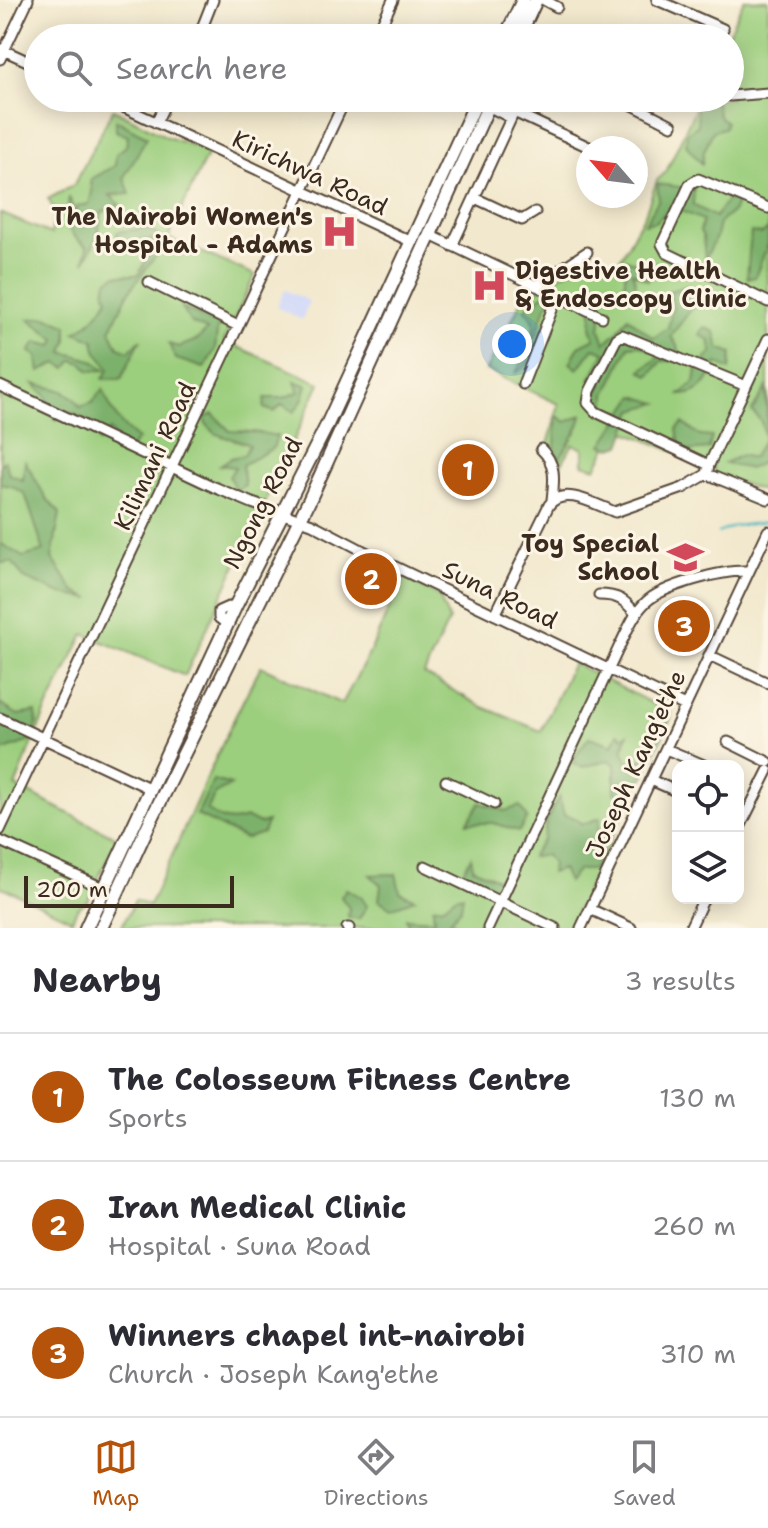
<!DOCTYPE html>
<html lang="en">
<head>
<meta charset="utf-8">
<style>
  body { margin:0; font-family:"Shantell Sans",sans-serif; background:#f2f2f3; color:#2b2b33 }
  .controls { position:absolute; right:24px; bottom:24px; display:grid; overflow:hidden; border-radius:16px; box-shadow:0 4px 20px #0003 }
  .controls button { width:72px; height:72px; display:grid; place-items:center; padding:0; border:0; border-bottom:2px solid #e1e1e2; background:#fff; color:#2b2b33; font:40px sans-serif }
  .compass { position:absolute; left:576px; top:136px; width:72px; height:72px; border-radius:50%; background:#fff; box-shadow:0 4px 20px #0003; rotate:298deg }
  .scale { position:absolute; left:24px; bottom:20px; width:210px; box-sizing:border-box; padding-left:8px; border:4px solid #3b2a1e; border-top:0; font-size:22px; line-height:28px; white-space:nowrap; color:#3b2a1e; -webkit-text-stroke:6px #fcf5e5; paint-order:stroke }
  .you { position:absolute; left:512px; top:344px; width:28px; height:28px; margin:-20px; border:6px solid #fff; border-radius:50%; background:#1a73e8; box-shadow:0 0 0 12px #1a73e833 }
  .badge { display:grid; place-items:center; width:52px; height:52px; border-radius:50%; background:#b45309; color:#fff; font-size:26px; font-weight:700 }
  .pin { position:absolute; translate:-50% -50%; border:4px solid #fff; box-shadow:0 2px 8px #0006 }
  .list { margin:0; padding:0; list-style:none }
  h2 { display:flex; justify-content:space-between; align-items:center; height:104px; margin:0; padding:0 32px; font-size:34px }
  h2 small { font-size:26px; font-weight:400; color:#7c7c81 }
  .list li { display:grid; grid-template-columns:52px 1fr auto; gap:24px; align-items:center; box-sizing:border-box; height:128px; padding:0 32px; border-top:2px solid #e1e1e2 }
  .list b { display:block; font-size:30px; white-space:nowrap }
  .list p { margin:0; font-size:26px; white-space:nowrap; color:#7c7c81 }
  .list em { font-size:26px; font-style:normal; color:#7c7c81 }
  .icon { flex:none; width:44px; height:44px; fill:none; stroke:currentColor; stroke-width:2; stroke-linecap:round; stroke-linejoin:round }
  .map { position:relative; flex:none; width:768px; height:928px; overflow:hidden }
  .search { position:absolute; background:#fff; box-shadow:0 4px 20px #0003; left:24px; right:24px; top:24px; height:88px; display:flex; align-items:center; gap:20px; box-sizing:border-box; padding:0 28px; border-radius:44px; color:#7c7c81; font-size:30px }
  .sheet { height:488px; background:#fff }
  nav { display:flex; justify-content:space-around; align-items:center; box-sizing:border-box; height:112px; border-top:2px solid #e1e1e2; background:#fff; font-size:22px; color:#7c7c81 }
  nav a { display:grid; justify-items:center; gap:4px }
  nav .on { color:#b45309 }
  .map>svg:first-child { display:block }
  .built { fill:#d1d9f9 }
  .green { fill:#9bce7d; stroke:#6b7c4e; stroke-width:2 }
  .forest { fill:#7cb16c; stroke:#5c6e45; stroke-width:2 }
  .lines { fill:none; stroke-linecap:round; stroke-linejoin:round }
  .stream { stroke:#48b7c0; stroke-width:2 }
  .minor-casing { stroke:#564638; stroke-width:13 }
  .major-casing { stroke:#564638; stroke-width:16 }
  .minor { stroke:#fff; stroke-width:9 }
  .major { stroke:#fff; stroke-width:12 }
  .labels { text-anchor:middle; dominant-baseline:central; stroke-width:6; stroke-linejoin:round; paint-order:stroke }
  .street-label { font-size:24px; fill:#3b2a1e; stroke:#fcf5e5 }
  .poi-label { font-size:24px; font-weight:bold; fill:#3b2a1e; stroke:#fcf5e5; text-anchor:end }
</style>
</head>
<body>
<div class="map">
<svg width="768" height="928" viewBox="0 0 768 928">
  <rect width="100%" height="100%" fill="#fcf5e5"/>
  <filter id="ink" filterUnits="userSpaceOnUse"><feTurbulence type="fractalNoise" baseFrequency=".0125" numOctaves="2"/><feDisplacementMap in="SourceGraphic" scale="16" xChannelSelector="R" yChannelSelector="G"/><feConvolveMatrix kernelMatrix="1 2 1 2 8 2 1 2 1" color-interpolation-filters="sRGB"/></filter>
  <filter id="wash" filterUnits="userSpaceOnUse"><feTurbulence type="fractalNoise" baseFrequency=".006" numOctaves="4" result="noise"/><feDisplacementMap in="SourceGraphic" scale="32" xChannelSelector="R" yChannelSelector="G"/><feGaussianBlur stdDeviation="1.8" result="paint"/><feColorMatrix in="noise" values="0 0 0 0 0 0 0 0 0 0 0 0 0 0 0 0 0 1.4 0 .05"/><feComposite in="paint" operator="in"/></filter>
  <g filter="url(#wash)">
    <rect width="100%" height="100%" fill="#f2e8cd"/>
    <path class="built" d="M285,290l24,11 -7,19 -26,-13z"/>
    <path class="green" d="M744,0h24v493l-53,-19 -2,-7 -96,-39 -21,40 -13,-4 1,-15 -11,-5 -16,28 -9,-27 11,-41 -73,-34 42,-81 7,2c26,-18 50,-33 83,-28l27,-49 12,-34 9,-8 34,-74h30v-60h-4z
      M113,109l54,28 42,14 -41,87 87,37 -31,66 96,42 -135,293 -101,-42 -39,79 -30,73 102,52 -29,62 -11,9 -5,11 -72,-34v-673l51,21 4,-23 -7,-12 26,-14z
      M403,577l36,19 10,24 -25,54 59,33 58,24 32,-68 98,50 -102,215h-448l14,-28 14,6c38,-80 70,-162 112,-240l81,38 29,-54z"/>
    <path class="forest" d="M702,98h13l3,17 8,7 -2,6 -11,3 -9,20 -2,13 -16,-19 1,-12 11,-8 -1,-16z
      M116,120l31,17 -23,40 6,17 -20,1 10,10 -18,7 -4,23 -14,28 3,-16c-22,-15 -21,-24 -18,-50l8,20v-11l12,-2 3,-12 -1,-13 24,-13 1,-12 10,-8 2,-10 -12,-5z
      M657,184l37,5 -1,16 22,12 13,-18 9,3 -5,10 -13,11 -3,14 -11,23 -2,-23 -3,-6 3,-11 -31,-13 -15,14 -12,3 14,-25z
      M146,228l15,9v12l-32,43 -19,38 8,17 11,4 12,-12 -20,40h-18l6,-10 -13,-19 -2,-10 -19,-8c15,-6 25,-20 33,-33l-3,-8 2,-10 9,-6h22l15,-28v-8c-13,5 -24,2 -36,8v-15z
      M768,229v15l-13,33 -8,1 4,-46 11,2z
      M626,259l24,8 4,-5 -6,18 -16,-8 4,12 -12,11z
      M688,286l8,17 -25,33 8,13 -1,12h-16l-13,15 -8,-6 15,-10 2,-7 -18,-8 -11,1 -23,48v14l-11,-9 7,-15 -12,-4 15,-28 -11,-4 -16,21 -8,-6 9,-17 16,-8 -4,-11 2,-26 10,4 -3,24 5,14 14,-13 9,-13 25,21 15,-10 5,-22 -4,-15z
      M554,287l6,3 -14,16 -19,59 -12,9c6,-9 19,-38 19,-49 0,-7 -5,-12 -10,-16z
      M182,308l36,16 -3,26 -11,18 -28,-9 -7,-15 10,3 18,-7 10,-10 -16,-7z
      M46,317l21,8v16l-4,11 29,8 13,10 -15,1 -8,-8 -9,-3 -6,8 -10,-5 -17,9 -3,-16 -7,-4 6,-10 17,4 3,-7 -27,-20z
      M704,327l11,5 4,16 13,5 -2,17 -13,-7c-10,18 -14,32 -37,32l15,-13 2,-13 15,-17 -3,-12 -9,-5z
      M295,382l12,3 -5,16 -8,11 -12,-8 -8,8 -10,-4 1,-10h18l16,-6z
      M34,384c18,4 37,5 46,23l12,-4 11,-14c8,22 16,36 35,50l-12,14 -16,-23 -11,12 -8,-19 -18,-10 -17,7 -10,-24z
      M766,388l2,77 -5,-3 -14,7 -24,-6 16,-8 11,3 13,-20 -4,-17 -9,-10z
      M635,396l23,7 -24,7 -13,35 -9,3 -10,-3 19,-28 -11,-6 14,1z
      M213,414l17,17c16,0 30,1 47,5l-4,12 -31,17 3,20 -9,5 -7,-13 6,-10 -15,-2 11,-7 13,-3 5,-10c-21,-11 -31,-2 -46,-26z
      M556,415l10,7 16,-7c-2,15 -16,31 -23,45l-4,-11z
      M683,423l17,13 12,1 -3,12 -22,2 -7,-6 -3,-16z
      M5,461l4,13 14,6 2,-19 21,37 14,15 -8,45 23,34 16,7 -30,-5 -37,-16 -12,-16 -12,1v-20l23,14 21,-6 -19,-57 -14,-8 -11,-2v-19z
      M0,704l18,11 18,-3 1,12 -7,17 -28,10 -2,8z
      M660,717l11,1 -27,59 -17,19 -12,-3v-28l-6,-5 -26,7 -9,-3 1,-8 14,-19 24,8 5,-12 5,4 5,-3 -5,16 5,11 11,1c12,-10 19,-25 24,-39z
      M213,780l18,5 -16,9 -8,16c13,10 23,14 40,8l13,6 7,-2 -4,11 -18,6 -48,-24z
      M559,797l5,18 11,3 7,6 18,-6 -2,14 4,17 -9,21h-15l-10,12 -6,-13 -11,4 1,-9 -6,-9 -15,2 12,-18 4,-20z
      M480,803l25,8 15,-5 7,12 -8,13 -26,-8h-26z
      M471,857l2,11 24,11 2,11 -39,-13z
      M396,874l4,18 15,7 -24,9 -12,-8 2,-15 -11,-10z
      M346,889l15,8 6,9 -8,13 -11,-2 1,-9 -8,-11z
      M463,895l-2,13 -11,12 13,8h-54l-3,-10 28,2 -1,-13 11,-1 11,-9z"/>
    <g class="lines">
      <path class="stream" d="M718,533l17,-7 31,-4"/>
    </g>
  </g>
  <g filter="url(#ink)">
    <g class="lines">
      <defs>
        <path id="minor" d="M544,0l13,7
          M657,0l66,29
          M198,38l15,-38
          M375,38l18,-38
          M1,49l37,17
          M0,59l28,-59
          M730,96l38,-3
          M104,98l308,144
          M619,98l53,27
          M361,99v-1
          M488,106l23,12
          M156,123l12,-25
          M636,169l4,1
          M475,198l47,22 13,-8
          M768,208l-70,-29 -8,5 -28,60 5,9 101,49
          M430,235l172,82
          M452,246l62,-134 77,36
          M149,282l89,44
          M536,286l51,-34
          M523,384l34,-87
          M0,386l214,101 38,16 60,21 65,34 308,148
          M541,449c16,15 13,32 11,51
          M709,465l-113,-53 -8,-9 2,-12 27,-53 5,-3 124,51
          M707,474l61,25
          M599,595c19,0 26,5 37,19
          M495,615l54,-110c15,-20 47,0 66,7l68,-24 24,-14 2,-9 59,-126
          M227,624l-8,-6v-7l9,-4 6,3
          M709,655l59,28
          M0,718l151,71
          M728,742l40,20
          M666,749l40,17
          M651,780l27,12
          M446,781l48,23
          M0,830l346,-732
          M738,831l30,-60
          M0,841l105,48
          M425,866l130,62
          M590,909l41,19
          M347,928h2
          M488,928l132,-283c7,-14 14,-32 26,-43 18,-17 77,-32 101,-31
          M581,928l187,-397
          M690,928l14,-30"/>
        <path id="major" d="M505,38l18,-38
          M518,38l18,-38
          M86,928l150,-323 89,-176 153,-331
          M101,928l47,-102 161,-325 183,-403"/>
      </defs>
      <use href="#minor" class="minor-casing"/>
      <use href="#major" class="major-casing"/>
      <use href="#minor" class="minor"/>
      <use href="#major" class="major"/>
    </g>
  </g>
  <defs>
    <symbol id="hospital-bare" viewBox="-9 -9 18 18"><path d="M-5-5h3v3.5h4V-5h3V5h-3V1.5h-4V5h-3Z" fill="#d1495b" stroke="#fcf5e5" stroke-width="2.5" paint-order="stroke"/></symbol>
    <symbol id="school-bare" viewBox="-9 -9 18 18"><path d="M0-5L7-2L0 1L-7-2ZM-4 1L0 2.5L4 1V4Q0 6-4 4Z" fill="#d1495b" stroke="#fcf5e5" stroke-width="2.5" paint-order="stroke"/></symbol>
  </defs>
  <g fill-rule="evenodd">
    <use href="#hospital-bare" x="314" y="206" width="51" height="51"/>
    <use href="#hospital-bare" x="464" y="260" width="51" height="51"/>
    <use href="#school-bare" x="660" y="532" width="51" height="51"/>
  </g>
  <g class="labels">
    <g class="street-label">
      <text transform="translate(310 173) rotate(25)">Kirichwa Road</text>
      <text transform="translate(155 456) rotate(-65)">Kilimani Road</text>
      <text transform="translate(263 503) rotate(-63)">Ngong Road</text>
      <text transform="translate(500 595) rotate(26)">Suna Road</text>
      <text transform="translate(636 764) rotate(-65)">Joseph Kang'ethe</text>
    </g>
    <g class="poi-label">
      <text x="313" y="217">The Nairobi Women's<tspan x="313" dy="28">Hospital - Adams</tspan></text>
      <text x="515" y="271" text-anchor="start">Digestive Health<tspan x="515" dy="28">&amp; Endoscopy Clinic</tspan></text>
      <text x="659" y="544">Toy Special<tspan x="659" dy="28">School</tspan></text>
    </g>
  </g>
</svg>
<div class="controls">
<button><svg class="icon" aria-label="locate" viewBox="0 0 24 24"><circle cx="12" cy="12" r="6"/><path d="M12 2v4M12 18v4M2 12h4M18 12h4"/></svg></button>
<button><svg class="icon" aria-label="layers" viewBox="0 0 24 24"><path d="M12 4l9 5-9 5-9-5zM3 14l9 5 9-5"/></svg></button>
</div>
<svg class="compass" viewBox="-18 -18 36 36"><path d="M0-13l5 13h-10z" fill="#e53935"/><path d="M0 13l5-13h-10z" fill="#7c7c81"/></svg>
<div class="scale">200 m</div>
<div class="you"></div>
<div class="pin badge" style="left:468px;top:470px">1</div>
<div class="pin badge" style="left:371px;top:579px">2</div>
<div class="pin badge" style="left:684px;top:626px">3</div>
<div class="search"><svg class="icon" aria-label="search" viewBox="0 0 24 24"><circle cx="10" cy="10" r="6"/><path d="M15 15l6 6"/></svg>Search here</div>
</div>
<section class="sheet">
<h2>Nearby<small>3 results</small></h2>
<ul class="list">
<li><span class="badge">1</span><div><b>The Colosseum Fitness Centre</b><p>Sports</p></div><em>130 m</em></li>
<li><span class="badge">2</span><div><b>Iran Medical Clinic</b><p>Hospital · Suna Road</p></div><em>260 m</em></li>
<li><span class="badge">3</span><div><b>Winners chapel int-nairobi</b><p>Church · Joseph Kang'ethe</p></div><em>310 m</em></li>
</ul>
</section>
<nav>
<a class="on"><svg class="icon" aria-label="map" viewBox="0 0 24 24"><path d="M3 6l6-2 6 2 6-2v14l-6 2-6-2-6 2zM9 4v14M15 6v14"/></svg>Map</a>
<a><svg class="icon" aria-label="directions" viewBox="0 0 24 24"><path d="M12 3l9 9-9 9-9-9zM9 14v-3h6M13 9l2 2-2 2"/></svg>Directions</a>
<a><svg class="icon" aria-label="saved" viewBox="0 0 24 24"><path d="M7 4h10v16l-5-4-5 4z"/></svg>Saved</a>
</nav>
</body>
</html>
